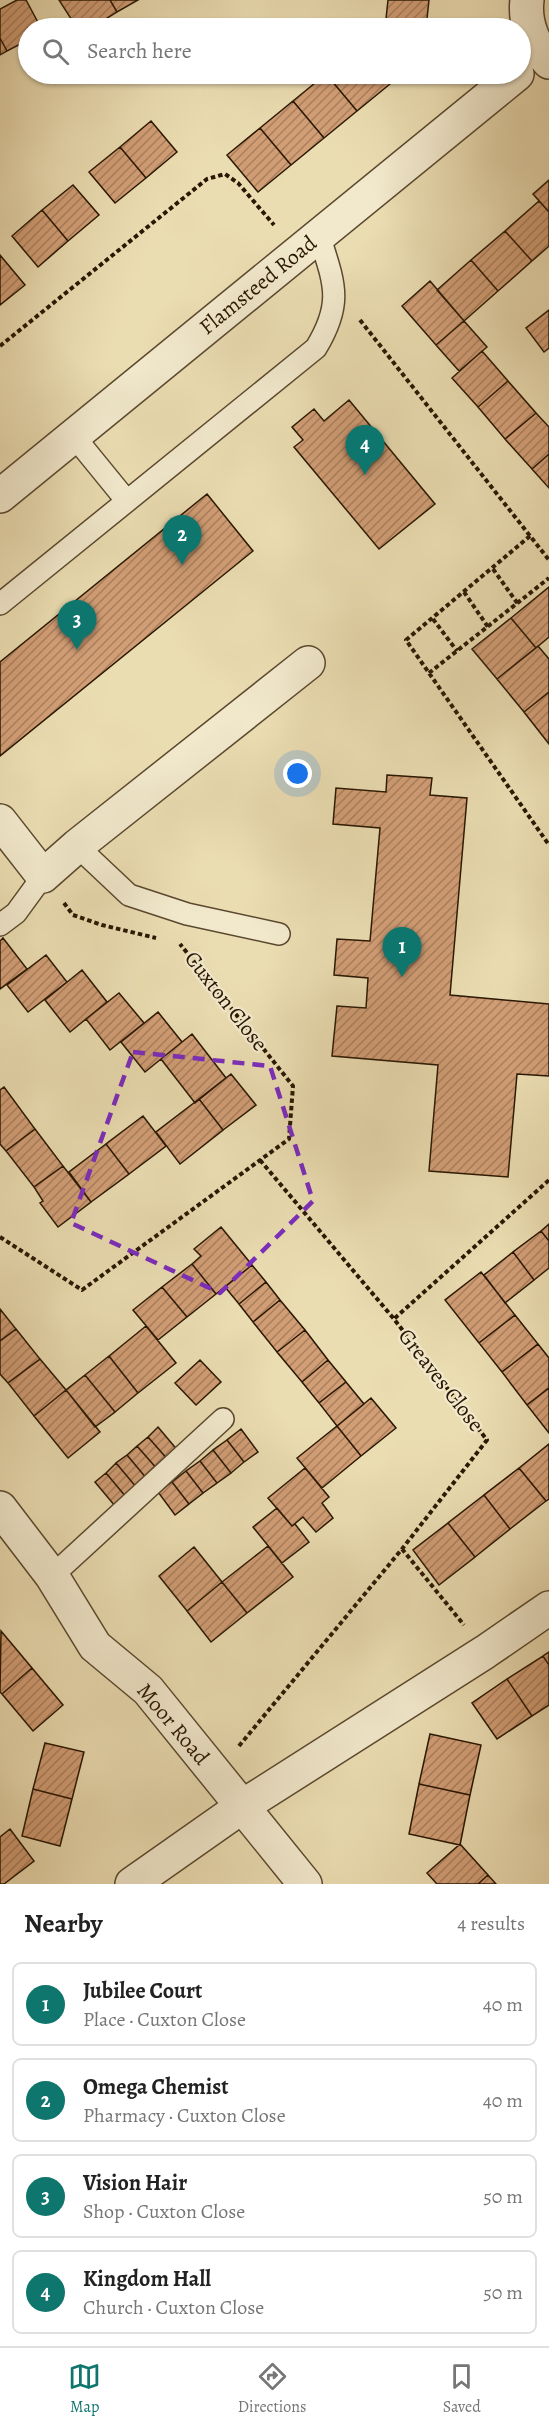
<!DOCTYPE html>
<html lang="en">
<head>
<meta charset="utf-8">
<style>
  body { margin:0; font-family:Alegreya,serif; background:#f2f2f2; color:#222 }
  .you { position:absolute; left:298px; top:774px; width:21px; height:21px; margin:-15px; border:4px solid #fff; border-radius:50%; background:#1a73e8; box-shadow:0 0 0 9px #1a73e833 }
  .badge { display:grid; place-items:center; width:39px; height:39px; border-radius:50%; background:#0f766e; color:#fff; font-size:20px; font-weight:700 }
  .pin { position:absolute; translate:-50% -50px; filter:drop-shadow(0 2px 3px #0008) }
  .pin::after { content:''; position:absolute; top:32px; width:21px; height:18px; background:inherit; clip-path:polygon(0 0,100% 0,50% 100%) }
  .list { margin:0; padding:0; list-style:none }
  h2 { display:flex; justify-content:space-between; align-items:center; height:78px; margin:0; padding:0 24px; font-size:26px }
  h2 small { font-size:20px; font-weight:400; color:#767676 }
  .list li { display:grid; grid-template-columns:39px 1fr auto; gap:18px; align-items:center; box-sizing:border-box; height:84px; margin:0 12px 12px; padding:0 12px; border:2px solid #e0e0e0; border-radius:9px }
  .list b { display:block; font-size:22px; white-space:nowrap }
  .list p { margin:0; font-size:20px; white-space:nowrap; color:#767676 }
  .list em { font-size:20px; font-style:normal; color:#767676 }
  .icon { flex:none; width:33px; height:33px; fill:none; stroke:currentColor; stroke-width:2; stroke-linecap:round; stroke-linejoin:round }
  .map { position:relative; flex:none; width:549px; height:1884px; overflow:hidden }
  .search { position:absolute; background:#fff; box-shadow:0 2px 4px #0004; left:18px; right:18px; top:18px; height:66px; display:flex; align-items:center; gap:15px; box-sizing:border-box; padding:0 21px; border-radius:33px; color:#767676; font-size:22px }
  .sheet { height:462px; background:#fff }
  nav { display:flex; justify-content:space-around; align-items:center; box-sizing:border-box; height:84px; border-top:2px solid #e0e0e0; background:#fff; font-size:16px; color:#767676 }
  nav a { display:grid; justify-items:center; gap:3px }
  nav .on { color:#0f766e }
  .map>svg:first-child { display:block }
  .building { fill:url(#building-hatch); stroke:#291702; stroke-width:1.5 }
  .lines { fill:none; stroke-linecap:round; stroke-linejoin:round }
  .lane-casing { stroke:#5a482e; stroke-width:24 }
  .street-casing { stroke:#5a482e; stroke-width:36 }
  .path { stroke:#291702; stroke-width:4; stroke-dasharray:4.5 3; stroke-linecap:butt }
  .lane { stroke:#f2e9cd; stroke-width:21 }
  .street { stroke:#f2e9cd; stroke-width:33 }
  .marked { fill:none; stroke:#7b2cbf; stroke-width:4.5; stroke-dasharray:12 8; stroke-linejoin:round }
  .labels { text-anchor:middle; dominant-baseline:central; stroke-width:4.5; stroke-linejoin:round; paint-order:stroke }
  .street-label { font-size:22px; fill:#291702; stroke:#f2e9cd }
</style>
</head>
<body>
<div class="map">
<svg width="549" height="1884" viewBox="0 0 549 1884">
  <defs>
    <pattern id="building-hatch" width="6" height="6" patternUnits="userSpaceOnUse" patternTransform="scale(1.5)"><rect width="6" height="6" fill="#d29e76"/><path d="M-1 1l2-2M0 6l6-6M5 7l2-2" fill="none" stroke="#aa805f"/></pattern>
  </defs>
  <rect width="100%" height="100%" fill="#ebddb2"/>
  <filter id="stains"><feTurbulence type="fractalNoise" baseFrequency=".00333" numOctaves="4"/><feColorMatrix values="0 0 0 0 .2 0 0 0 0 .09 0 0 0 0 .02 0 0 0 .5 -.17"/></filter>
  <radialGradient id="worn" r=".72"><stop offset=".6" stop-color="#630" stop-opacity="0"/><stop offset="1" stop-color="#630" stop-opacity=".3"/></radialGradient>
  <path class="building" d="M17,0h9l15,28h-13v12l-21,11 -7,-13v-29z
    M59,0h51l7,12 -26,16h-14z
    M110,0h28l-21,12z
    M388,0h41l-3,28h-41z
    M0,38l7,13 -7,4z
    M326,74h55l9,10 -33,27z
    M326,74l31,37 -33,27 -31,-37z
    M293,101l31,37 -33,27 -31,-37z
    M151,121l26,31 -31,26 -26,-31z
    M260,128l31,37 -33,27 -31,-37z
    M120,147l26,31 -31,25 -26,-31z
    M549,180v32l-16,-18z
    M73,185l26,30 -31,26 -26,-31z
    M539,201l10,11v34l-17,15 -27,-30z
    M42,210l26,31 -30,26 -26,-31z
    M505,231l27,30 -34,30 -27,-31z
    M0,255l25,30 -25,20z
    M471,260l27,31 -34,30 -27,-31z
    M430,281l34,40 -28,24 -34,-39z
    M549,310v38l-5,4 -18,-24z
    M464,321l23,26 -28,24 -23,-26z
    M482,351l26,30 -30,26 -26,-29z
    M508,381l28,32 -31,26 -27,-32z
    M349,400l86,104 -56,45 -85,-102 9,-7 -11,-13 22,-18 10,12z
    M536,413l13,14v27l-17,15 -27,-30z
    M549,454v34l-17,-19z
    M207,494l46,57 -253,205v-94z
    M549,587v50l-13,11 -25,-30z
    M511,618l25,30 -39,31 -25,-30z
    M538,646l11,13v33l-25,20 -27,-33z
    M549,692v52l-25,-32z
    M387,775l45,3 -2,17 37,3 -17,197 99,9v72l-32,-2 -9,103 -79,-6 9,-106 -106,-9 5,-50 29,2 2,-30 -34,-3 3,-36 33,2 10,-113 -47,-4 3,-36 50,4z
    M3,938l24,31 -27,20v-48z
    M46,955l21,27 -39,30 -21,-27z
    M82,970l25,32 -37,30 -25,-32z
    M119,993l25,30 -34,27 -24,-31z
    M158,1012l24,30 -37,30 -24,-30z
    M192,1034l34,44 -31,25 -34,-44z
    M231,1074l25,31 -33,25 -24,-31z
    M4,1087l31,42 -29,22 -6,-7v-54z
    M199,1099l24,31 -43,34 -24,-32z
    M143,1116l23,30 -37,28 -23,-30z
    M35,1129l28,37 -29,21 -28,-36z
    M106,1144l23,30 -38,28 -22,-30z
    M63,1166l28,36 -33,25 -18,-24 3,-2 -9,-14z
    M549,1224v17l-8,-10z
    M221,1227l31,38 -36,29 -24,-30 9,-8 -7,-7z
    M541,1231l8,10v27l-15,12 -21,-28z
    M513,1252l21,28 -29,23 -21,-28z
    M192,1264l24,30 -29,23 -25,-30z
    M252,1265l14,17 -27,22 -14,-17z
    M481,1272l34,43 -36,28 -34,-43z
    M266,1282l14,18 -27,22 -14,-18z
    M162,1287l25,30 -29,23 -25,-30z
    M280,1300l25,30 -28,22 -24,-30z
    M0,1309l16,20 -16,12z
    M515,1315l23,29 -36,28 -23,-29z
    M146,1326l30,37 -38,30 -29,-37z
    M16,1329l24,30 -32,24 -8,-9v-33z
    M305,1330l23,30 -26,22 -25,-30z
    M538,1344l11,14v30l-22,17 -25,-33z
    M109,1356l29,37 -23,19 -30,-37z
    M40,1359l26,31 -32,26 -26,-33z
    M200,1360l21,22 -25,23 -21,-22z
    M328,1360l18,22 -27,21 -17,-21z
    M85,1375l30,37 -20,15 -29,-37z
    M346,1382l18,22 -27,22 -18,-23z
    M549,1388v45l-22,-28z
    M66,1390l34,42 -32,26 -34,-42z
    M371,1398l25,30 -35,28 -24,-30z
    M337,1426l24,30 -39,32 -25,-30z
    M158,1427l21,25 -10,9 -21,-24z
    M241,1429l17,23 -14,10 -17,-22z
    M148,1437l21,24 -11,9 -21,-24z
    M227,1440l17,22 -13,11 -18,-23z
    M549,1444v55l-3,2 -27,-33z
    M137,1446l21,24 -11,9 -20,-24z
    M213,1450l18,23 -14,10 -17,-22z
    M127,1455l20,24 -10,9 -21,-25z
    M200,1461l17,22 -14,10 -17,-22z
    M116,1463l21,25 -11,9 -20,-24z
    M305,1468l24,29 -7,6 11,15 -17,14 -13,-15 -11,9 -24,-28z
    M519,1468l27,33 -36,28 -26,-34z
    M186,1471l17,22 -14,11 -17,-22z
    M106,1473l20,24 -11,9 -20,-24z
    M172,1482l17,22 -14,11 -17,-23z
    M484,1495l26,34 -35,28 -27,-34z
    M277,1508l15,18 3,-2 14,18 -27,21 -29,-36z
    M448,1523l27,34 -36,28 -26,-35z
    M268,1546l25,31 -46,36 -25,-31z
    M194,1547l28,35 -35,29 -28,-35z
    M222,1582l25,31 -36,29 -24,-31z
    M1,1631l31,37 -30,26 -2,-2z
    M549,1652v13l-6,-9z
    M543,1656l6,9v40l-17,11 -25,-37z
    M32,1668l31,37 -30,26 -31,-37z
    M507,1679l25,37 -35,23 -25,-36z
    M430,1734l51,11 -11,50 -51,-11z
    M45,1743l39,9 -12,47 -39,-10z
    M419,1784l51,11 -10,50 -51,-11z
    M33,1789l39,10 -12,47 -38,-10z
    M10,1829l24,32 -30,23h-4v-47z
    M460,1844l28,31 -10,9h-41l-10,-11z
    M488,1875l8,9h-18z"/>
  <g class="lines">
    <defs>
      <path id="lane" d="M73,435l53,65
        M0,604l316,-256c28,-46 18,-65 3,-113
        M77,846l52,49 58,19 92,20
        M0,925l16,-12 27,-37
        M52,1576l171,-157"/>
      <path id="street" d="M527,0c-3,23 7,46 22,62
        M0,496l517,-422
        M0,821l43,55 34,-30 231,-183
        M0,1508l52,68 43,70 53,44 157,194
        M132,1884l111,-78 242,-154 64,-44"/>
    </defs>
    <use href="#lane" class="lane-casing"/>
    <use href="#street" class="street-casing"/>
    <path class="path" d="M360,320l189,240
      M0,346l207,-167 18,-5 13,9 36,42
      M530,536l-124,104 143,205
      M493,569l25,35
      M464,592l24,35
      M433,619l24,32
      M429,673l120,-95
      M64,903l9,12 29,10 54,13
      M260,1160l134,159
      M0,1237l82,53 207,-151 4,-53 -113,-142
      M402,1549l62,76
      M239,1746l163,-197 85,-109 -93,-121 155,-139"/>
    <use href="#lane" class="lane"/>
    <use href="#street" class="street"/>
  </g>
  <path class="marked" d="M133,1052l137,14 43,135 -93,92 -149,-70z"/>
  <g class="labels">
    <g class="street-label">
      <text transform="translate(258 285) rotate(-39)">Flamsteed Road</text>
      <text transform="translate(226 1001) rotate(52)">Cuxton Close</text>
      <text transform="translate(441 1380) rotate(52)">Greaves Close</text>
      <text transform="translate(173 1724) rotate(50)">Moor Road</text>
    </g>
  </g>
  <rect width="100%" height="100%" filter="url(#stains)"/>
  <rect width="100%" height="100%" fill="url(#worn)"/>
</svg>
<div class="you"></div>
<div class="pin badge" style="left:402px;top:977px">1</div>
<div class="pin badge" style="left:182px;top:565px">2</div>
<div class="pin badge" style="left:77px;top:650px">3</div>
<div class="pin badge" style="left:365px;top:475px">4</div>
<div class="search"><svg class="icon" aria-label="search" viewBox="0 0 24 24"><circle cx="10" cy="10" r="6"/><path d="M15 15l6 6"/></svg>Search here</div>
</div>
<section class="sheet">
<h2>Nearby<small>4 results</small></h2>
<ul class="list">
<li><span class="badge">1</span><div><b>Jubilee Court</b><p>Place · Cuxton Close</p></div><em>40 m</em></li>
<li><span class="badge">2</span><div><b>Omega Chemist</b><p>Pharmacy · Cuxton Close</p></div><em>40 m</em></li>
<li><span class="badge">3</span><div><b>Vision Hair</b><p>Shop · Cuxton Close</p></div><em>50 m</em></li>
<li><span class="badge">4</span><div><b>Kingdom Hall</b><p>Church · Cuxton Close</p></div><em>50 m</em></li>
</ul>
</section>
<nav>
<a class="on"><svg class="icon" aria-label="map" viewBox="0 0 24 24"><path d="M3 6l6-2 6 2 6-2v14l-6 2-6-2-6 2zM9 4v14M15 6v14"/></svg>Map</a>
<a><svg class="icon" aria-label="directions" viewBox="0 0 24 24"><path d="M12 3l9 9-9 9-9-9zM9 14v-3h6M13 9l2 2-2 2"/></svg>Directions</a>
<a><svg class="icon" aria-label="saved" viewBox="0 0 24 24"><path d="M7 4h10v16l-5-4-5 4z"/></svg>Saved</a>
</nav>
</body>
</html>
